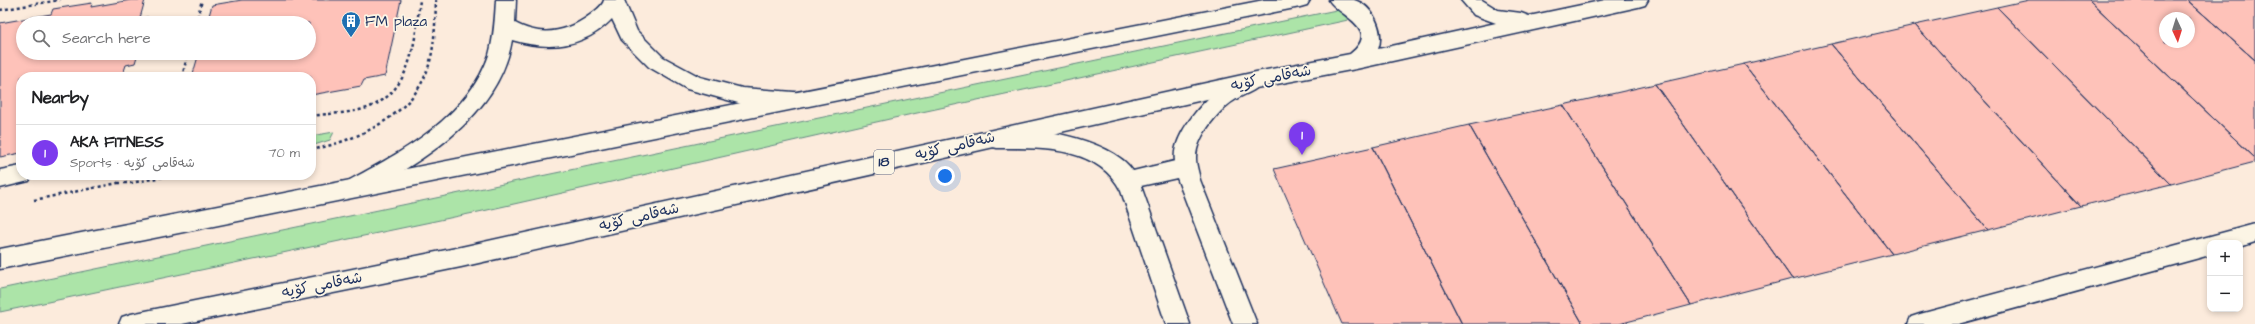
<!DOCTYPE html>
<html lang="en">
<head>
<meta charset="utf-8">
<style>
  body { margin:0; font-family:"Architects Daughter","Playpen Sans Arabic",sans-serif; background:#f6f6f6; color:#202124 }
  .controls { position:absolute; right:12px; bottom:12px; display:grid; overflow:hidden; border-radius:8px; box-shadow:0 2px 6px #0003 }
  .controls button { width:36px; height:36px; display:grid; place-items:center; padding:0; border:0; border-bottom:1px solid #e0e0e0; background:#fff; color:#202124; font:20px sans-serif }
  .compass { position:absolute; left:2159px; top:12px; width:36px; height:36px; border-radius:50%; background:#fff; box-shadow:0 2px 6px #0003; rotate:176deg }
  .you { position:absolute; left:945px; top:176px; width:14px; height:14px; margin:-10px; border:3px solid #fff; border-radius:50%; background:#1a73e8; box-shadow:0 0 0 6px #1a73e833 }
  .badge { display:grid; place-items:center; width:26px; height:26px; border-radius:50%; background:#7c3aed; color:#fff; font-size:13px; font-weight:700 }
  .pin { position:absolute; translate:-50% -33px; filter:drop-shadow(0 1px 2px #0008) }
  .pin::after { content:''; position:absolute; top:21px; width:14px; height:12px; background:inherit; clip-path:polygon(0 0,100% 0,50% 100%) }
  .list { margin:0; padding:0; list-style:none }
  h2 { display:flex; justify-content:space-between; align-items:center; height:52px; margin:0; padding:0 16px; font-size:17px }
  h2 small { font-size:13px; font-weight:400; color:#757577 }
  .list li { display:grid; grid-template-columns:26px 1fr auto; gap:12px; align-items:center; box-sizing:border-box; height:56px; padding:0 16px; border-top:1px solid #e0e0e0 }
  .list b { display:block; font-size:15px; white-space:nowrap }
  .list p { margin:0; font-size:13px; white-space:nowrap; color:#757577 }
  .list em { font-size:13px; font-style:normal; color:#757577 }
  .icon { flex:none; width:22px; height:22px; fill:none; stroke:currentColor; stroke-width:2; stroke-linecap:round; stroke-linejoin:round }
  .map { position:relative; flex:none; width:2255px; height:324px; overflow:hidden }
  .search { position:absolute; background:#fff; box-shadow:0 2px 6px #0003; left:16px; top:16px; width:300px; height:44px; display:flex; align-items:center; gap:10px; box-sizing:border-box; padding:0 14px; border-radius:22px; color:#757577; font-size:15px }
  .panel { position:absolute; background:#fff; box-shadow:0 2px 6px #0003; left:16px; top:72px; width:300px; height:108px; border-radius:16px }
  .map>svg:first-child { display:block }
  .green { fill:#ace4a8; stroke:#648a83 }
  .building { fill:#fec2b9; stroke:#1b2f5e; fill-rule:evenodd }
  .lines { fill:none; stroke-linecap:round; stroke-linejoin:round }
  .minor-casing { stroke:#1b2f5e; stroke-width:3 }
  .major-casing { stroke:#1b2f5e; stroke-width:3 }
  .highway-casing { stroke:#1b2f5e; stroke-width:3 }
  .path { stroke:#1b2f5e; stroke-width:2.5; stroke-dasharray:3 3; stroke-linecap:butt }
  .minor { fill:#fcf5e5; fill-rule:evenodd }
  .major { fill:#fcf5e5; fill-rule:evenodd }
  .highway { fill:#fcf5e5; fill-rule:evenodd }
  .labels { text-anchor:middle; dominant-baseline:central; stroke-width:3.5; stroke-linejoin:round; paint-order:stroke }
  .shield { fill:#fcf5e5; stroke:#5e6a86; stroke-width:1 }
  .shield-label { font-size:14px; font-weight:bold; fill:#1b2f5e }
  .poi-label { font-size:15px; fill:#1b2f5e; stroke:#fcf5e5; text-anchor:start }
  .street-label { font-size:15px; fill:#1b2f5e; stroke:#fcf5e5 }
</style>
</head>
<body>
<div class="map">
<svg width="2255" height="324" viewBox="0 0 2255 324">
  <rect width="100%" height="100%" fill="#fcebdc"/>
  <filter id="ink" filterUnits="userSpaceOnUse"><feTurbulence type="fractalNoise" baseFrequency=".025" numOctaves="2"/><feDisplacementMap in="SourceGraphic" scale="8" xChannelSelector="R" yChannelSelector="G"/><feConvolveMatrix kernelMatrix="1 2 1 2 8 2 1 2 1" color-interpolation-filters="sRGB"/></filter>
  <g filter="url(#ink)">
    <path class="green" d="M1341,9l7,11 -454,98 -411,93 -483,101v-23z
      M334,132l-4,8 -19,6v-10z"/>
    <path class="building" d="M131,0h14l-5,18 8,-1 -1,6h-124v30h115l-3,10 -9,2 -4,12h-101v76l-21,4v-134l51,-9 2,-5 39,-6 -1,4z
      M242,0h159l-16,76 -21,4 -3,6 -50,9v-18h-119l7,-24h110v-30h-102l5,-18z
      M2029,0h60l166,158v4l-84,22 -174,-177z
      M2089,0h98l68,60v98zM2165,18h24v24h-24z
      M2187,0h68v60z
      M1997,7l174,177 -90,22 -166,-181z
      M1915,25l166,181 -93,24 -157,-186z
      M1831,44l157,186 -96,24 -148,-190z
      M1744,64l148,190 -100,25 -137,-195z
      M1655,84l137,195 -101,26 -128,-200z
      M1563,105l128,200 -72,19h-36l-114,-199z
      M1469,125l114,199h-121l-89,-177z
      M1373,147l89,177h-120l-68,-155z"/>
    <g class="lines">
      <defs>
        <path id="minor" d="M1253,73l7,2 3,6c-5,9 -16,12 -25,17 -17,9 -43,39 -42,61 0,7 3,14 4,21l57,144h-24l-56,-146 -36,8 49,138h-24l-45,-133c-23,-45 -79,-43 -124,-43l-8,-2 -3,-6 3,-6c36,-12 122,4 144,37l42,-10c-4,-24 28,-61 47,-74 9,-6 21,-11 31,-14z
          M21,166v9h11l-3,6 -29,7v-18z
          M2255,224v18l-15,5v-4h-30v12l-252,69h-50l3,-7 9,-3z"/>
        <path id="major" d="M496,0h20l-1,23c26,14 51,10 75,-8 5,-4 13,-9 14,-15h20l13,31 26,26 37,20 42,11 52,4 7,2 4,6 -4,6 -7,2 -52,-4 -55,-15 -38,-22 -27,-27 -10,-21c-28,29 -63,32 -100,21 -11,65 -69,108 -123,139 -12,8 -26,19 -41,14l-3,-6 3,-6c54,-29 120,-64 141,-126 5,-18 6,-37 7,-55z"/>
        <path id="highway" d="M1264,0h46l-3,5 -7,2 -1300,262v-20z
          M1329,0c8,0 18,0 25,0 19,5 31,32 24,49l118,-26 -22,-8 -13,-15h21l16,10 23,3 8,3 76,-16h43l-3,5 -7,2 -282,62 -100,19 -795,179 -279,57h-63l3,-7 9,-3 330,-67 795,-175 94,-18c33,-26 -12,-38 -21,-54z"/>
      </defs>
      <use href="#minor" class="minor-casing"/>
      <use href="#major" class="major-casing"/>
      <use href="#highway" class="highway-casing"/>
      <path class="path" d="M0,10l60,-10
        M196,23l6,-23
        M182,77l6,-24
        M311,116c19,-3 43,-2 61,-10 41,-18 43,-68 48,-106
        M311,150c40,-8 89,-29 110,-66 14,-24 14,-57 15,-84
        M118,183h13l42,-8
        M34,200l84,-17 2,-8"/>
      <use href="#minor" class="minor"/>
      <use href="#major" class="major"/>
      <use href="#highway" class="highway"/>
    </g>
  </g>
  <defs>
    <symbol id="building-pin" viewBox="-11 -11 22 30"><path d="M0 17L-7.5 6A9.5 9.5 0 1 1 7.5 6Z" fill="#1f6fb2" stroke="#fcf5e5"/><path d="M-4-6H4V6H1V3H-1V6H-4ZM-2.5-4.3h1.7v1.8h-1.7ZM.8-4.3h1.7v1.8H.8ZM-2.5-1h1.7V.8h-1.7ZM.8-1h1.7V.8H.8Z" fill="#fff"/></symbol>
  </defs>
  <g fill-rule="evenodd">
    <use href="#building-pin" x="340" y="10" width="22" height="30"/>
  </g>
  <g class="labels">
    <rect class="shield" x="874" y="150" width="20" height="24" rx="3"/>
    <g class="shield-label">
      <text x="884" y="162">18</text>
    </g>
    <g class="poi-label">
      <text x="365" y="21">FM plaza</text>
    </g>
    <g class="street-label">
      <text transform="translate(1271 78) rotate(-11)">شەقامی کۆیە</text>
      <text transform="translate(955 146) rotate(-13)">شەقامی کۆیە</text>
      <text transform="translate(639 217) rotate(-13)">شەقامی کۆیە</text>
      <text transform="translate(322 285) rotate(-11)">شەقامی کۆیە</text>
    </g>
  </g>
</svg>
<div class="controls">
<button>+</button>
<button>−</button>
</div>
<svg class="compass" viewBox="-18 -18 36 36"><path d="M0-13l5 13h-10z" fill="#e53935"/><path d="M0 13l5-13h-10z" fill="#757577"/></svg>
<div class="you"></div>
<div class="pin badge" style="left:1302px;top:155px">1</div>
<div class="search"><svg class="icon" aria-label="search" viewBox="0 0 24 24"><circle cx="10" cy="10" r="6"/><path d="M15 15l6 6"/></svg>Search here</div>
<section class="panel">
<h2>Nearby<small></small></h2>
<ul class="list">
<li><span class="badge">1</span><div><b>AKA FITNESS</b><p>Sports · شەقامی کۆیە</p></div><em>70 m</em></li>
</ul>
</section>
</div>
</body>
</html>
